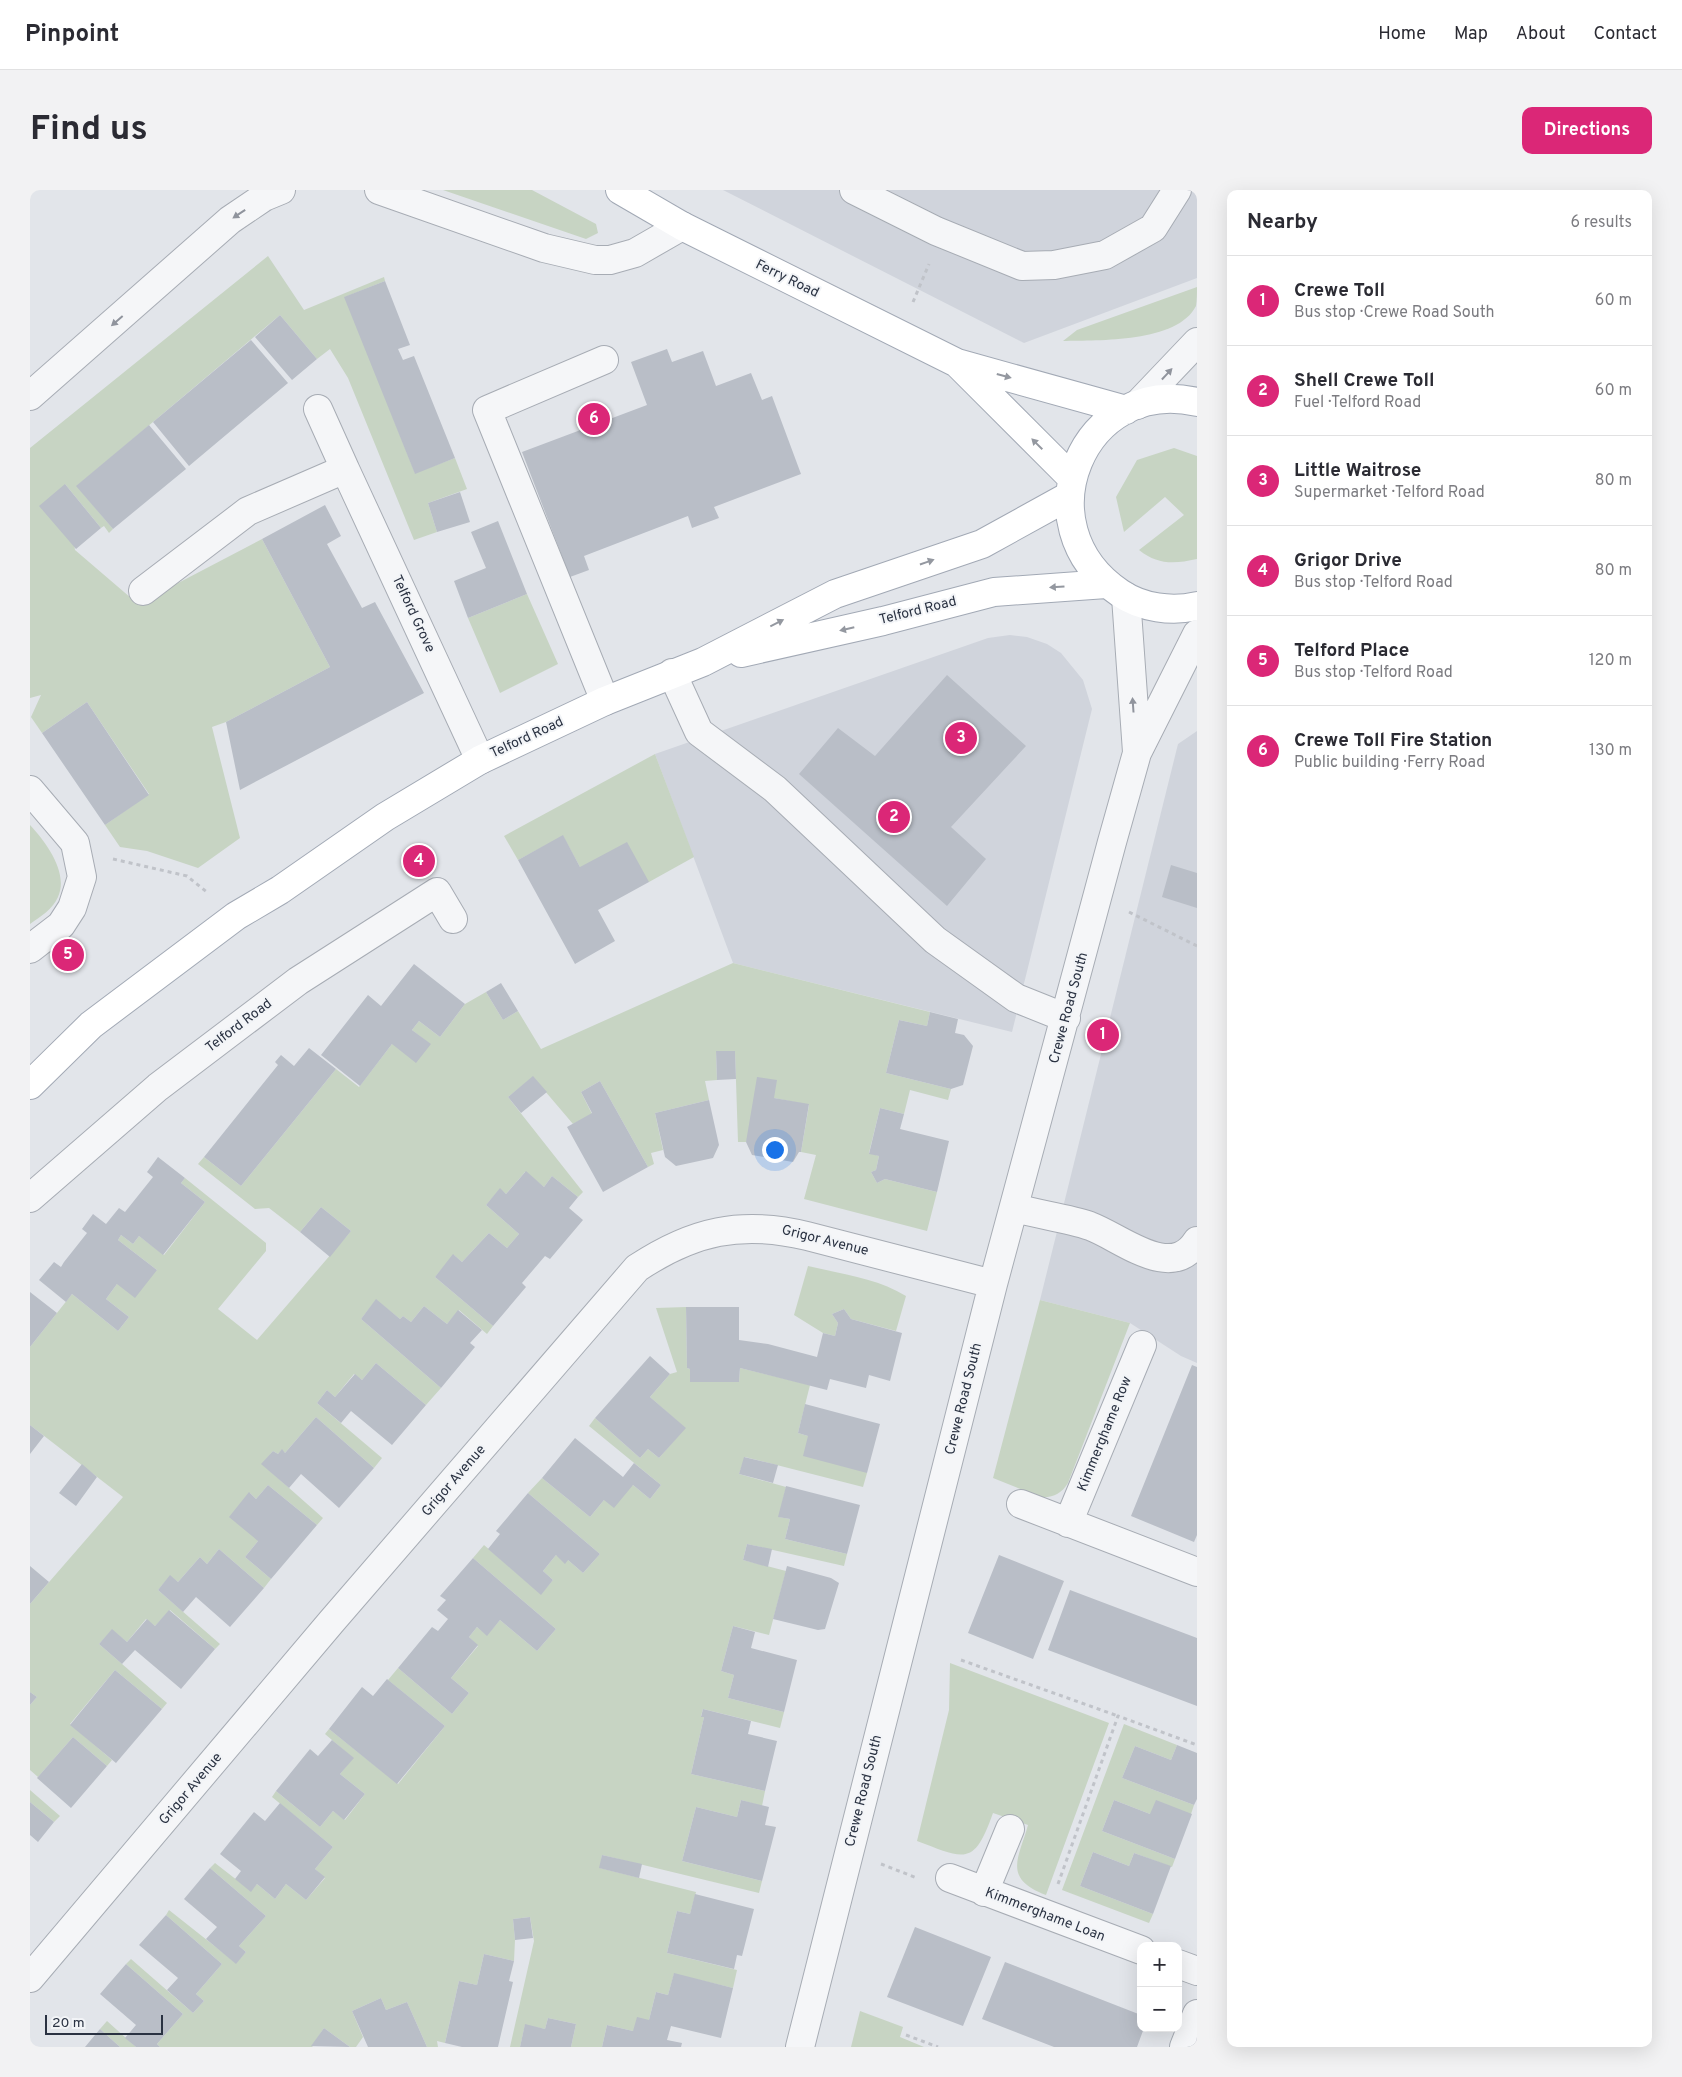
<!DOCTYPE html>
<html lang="en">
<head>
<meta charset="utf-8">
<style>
  body { margin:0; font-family:Overpass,sans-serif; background:#f2f2f3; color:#2b2b33 }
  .controls { position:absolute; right:15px; bottom:15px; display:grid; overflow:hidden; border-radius:10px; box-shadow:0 5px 20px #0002 }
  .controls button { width:45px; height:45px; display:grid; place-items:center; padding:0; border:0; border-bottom:1px solid #e1e1e2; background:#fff; color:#2b2b33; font:25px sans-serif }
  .scale { position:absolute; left:15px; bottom:12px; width:118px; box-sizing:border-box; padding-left:5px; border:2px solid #2a3242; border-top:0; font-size:14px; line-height:18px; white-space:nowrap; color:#2a3242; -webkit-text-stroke:4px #f2f4f7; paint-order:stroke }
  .you { position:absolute; left:744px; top:959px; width:18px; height:18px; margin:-12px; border:4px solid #fff; border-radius:50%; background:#1a73e8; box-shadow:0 0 0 8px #1a73e833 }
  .badge { display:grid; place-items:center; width:32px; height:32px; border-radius:50%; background:#db2777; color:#fff; font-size:16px; font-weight:700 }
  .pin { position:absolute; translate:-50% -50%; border:2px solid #fff; box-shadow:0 1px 5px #0006 }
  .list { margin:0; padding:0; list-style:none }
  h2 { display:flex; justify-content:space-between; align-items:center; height:65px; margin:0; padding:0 20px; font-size:21px }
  h2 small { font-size:16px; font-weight:400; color:#7c7c81 }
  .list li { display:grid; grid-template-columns:32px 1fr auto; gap:15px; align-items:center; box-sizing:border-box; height:90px; padding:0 20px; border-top:1px solid #e1e1e2 }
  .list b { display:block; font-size:19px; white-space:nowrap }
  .list p { margin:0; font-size:16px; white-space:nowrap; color:#7c7c81 }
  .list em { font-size:16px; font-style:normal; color:#7c7c81 }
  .map { position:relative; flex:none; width:1167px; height:1857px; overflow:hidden; border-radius:10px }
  header { display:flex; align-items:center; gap:30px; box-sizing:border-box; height:70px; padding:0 25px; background:#fff; border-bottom:1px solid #e1e1e2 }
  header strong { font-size:24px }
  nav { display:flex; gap:28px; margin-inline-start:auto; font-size:18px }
  .intro { display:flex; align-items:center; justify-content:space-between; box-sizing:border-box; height:120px; padding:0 30px }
  h1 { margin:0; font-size:35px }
  .button { padding:12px 22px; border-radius:10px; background:#db2777; color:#fff; font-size:18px; font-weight:700 }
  main { display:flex; gap:30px; padding:0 30px }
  aside { flex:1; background:#fff; border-radius:10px; box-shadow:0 5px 20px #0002 }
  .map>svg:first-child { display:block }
  .built { fill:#d0d4dc }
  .green { fill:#c7d4c3 }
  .building { fill:#b9bec7 }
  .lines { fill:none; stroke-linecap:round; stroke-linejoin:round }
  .minor-casing { stroke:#a7acb4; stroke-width:30 }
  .major-casing { stroke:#a2a9b5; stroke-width:30 }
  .path { stroke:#c0c3c9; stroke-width:3; stroke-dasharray:4 4; stroke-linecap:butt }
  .minor { stroke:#f5f6f8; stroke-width:28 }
  .major { stroke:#fff; stroke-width:28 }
  .oneway { fill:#90949d }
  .oneway2 { fill:#9498a0 }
  .labels { text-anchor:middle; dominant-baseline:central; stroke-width:4; stroke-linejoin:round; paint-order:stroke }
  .street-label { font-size:14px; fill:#2a3242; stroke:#f2f4f7 }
</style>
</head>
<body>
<header>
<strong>Pinpoint</strong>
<nav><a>Home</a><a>Map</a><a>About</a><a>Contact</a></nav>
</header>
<div class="intro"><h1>Find us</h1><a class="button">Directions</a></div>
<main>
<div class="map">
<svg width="1167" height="1857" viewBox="0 0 1167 1857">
  <rect width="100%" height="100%" fill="#e2e5ea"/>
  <path class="built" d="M693,0h474v88l-173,65z
    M980,445l17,2 20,7 14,9 22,27 9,29 -80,323 -279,-69 -78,-209 333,-116z
    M1167,541v632l-16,-7 -51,-33 -90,-23 138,-556z"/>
  <path class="green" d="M413,0h89l64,34 2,9 -12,6z
    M238,66l36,54 80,-33 1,4 -40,16 70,176 40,-15 12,31 -39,14 9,29 -23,8 -66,-162 -18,-29 -13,10 -37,-44 -203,171 36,43 -4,4 -5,-7 -3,2 -36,-44 10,66 63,54 124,-65 68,128 -104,55 -14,5 28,111 -42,30 -51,-17 -27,-4 -15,-22 44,-31 -62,-92 -45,31 -11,-16 10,-22 -11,3v-250z
    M1167,97c0,5 0,14 -1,19 -19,37 -97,34 -133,35l14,-11z
    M1144,258l23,8v103c-23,5 -39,6 -58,-9l45,-35 -19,-18 -41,35 -8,-35 21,-37z
    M497,404l31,70 -58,29 -32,-75z
    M625,564l39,103 -45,25 -69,-15 -17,-31 -45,24 -14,-24z
    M0,635c16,17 39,48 28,72 -5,12 -18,20 -28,27z
    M703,773l197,49 -3,14 -28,-6 -13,53 65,16 -3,11 -38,-10 -6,24 -24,-6 -11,45 10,3 -3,14 -5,2 6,11 8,-4 52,13 -10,39 -123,-32 12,-44 -15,-3 8,-47 -35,-7 -28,44h-8l-3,-91h-19l1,29 -12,1 4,19 -54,13 8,37 -12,3 3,11 -6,3 -48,-86 -19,11 11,22 -19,10 -40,-47 -25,20 75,95 -5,5 -26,-21 -8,11 -19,-15 -19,22 -6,-5 -14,16 33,29 -12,14 -18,-15 -27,29 -8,-7 -19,22 58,49 -6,8 -28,-24 -12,14 -23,-18 -13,16 -8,-6 -3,3 -24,-19 -15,19 80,69 -15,17 -50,-42 -14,17 -8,-6 -19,23 -8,-7 -10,13 65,55 -8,10 -58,-51 -31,36 -3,-3 -4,4 -5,-3 -11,13 61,54 -6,7 -49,-40 -12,14 -6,-6 8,48 -13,16 26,22 -7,9 -45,-39 -12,15 -7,-7 -22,25 -8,-6 -12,14 62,54 -5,5 -45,-39 -15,16 -9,-7 -19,23 -15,-12 -13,14 68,59 -5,6 -47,-39 -45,54 42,36 -5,6 -34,-29 -35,40 -8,-7v-65l7,-8 -7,-5v-88l93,-107 -93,-72v-78l42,-53 46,37 11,-14 -23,-18 11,-15 40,-14 -39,-30 3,-5 12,9 6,-8 25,19 41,-53 -24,-19 4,-5 81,65v8l-48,58 39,31 94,-109 -30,-24 -21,25 -31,-24 -14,1 -57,-45 6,-7 37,29 95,-117 23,18 33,-43h38l-18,-14 7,-9 21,16 25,-33 21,-12 17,28 15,-9 23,38z
    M778,1076c33,8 69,12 98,30l-10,35 -45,-12 -7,-10 -12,5 6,9 -3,13 -12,-3 -29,-18z
    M1010,1110l90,23 -62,160c-7,11 -15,15 -28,14l-47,-19z
    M656,1117l1,61 3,1v13h49l1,-14 70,17 -12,48 10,3 59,37 -4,14 -118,-30 -6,17 47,13 -7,30 11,2 -5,20 62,15 -3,12 -97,-22 -4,16 43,11 -17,64 -36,-9 -12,45 13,4 -6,23 56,14 -4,16 -77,-19 -2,7 3,1 -13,57 74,17 -3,15 -21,-6 -4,17 -41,-10 -14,54 80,20 -3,12 -157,-38 -2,13 96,24 -6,22 -13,-3 -10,42 70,17 -4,18 -59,-14 -6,21 -12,-3 -7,28 -16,11 -26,-6 -5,22h-31l5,-23 -28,-6 -3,11 -20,-4 -5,22h-10l24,-106 -4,-24 -17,2 2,21 -1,21 -30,-7 -7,31 -18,-4 -14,62 -8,-2 1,6h-11l-20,-45 -21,8 -5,-12 -29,13 11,26 -7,10h-6l-26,-19 -12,18 1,1h-153l-3,-3 26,-30 -57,-50 5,-5 62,54 11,-12 -8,-7 26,-30 -56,-49 3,-5 67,53 10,-11 -7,-6 27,-30 -56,-48 5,-5 36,28 6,-7 18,15 11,-15 20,16 19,-22 -10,-9 18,-22 -61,-50 4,-6 44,36 13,-16 12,9 20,-26 -25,-20 13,-16 -28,-24 4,-5 69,55 47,-58 -57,-46 10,-12 54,46 17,-21 -18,-15 27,-32 -9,-9 8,-10 10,8 13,-15 37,31 19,-22 -83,-71 11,-13 57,49 12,-14 -10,-9 13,-16 12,5 15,13 17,-19 -72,-61 14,-15 48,39 14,-17 29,-15 17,14 11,-14 -72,-59 6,-8 45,40 8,-9 11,9 26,-30 -35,-31 20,-23 7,-2 -21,-64z
    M920,1473l159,60 -63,172c-44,-17 -27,-37 -18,-70l-35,-12c-19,54 -28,46 -76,28l32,-131z
    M1094,1534l53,21 -6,15 -36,-14 -13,32 72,27 -3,9h-41l-36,-14 -12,31 73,28 -3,8 -38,-14 -5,13 -36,-14 -13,34 73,28 -4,9 -87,-33z
    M0,1600l30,26 -6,6 -24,-20z
    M830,1821l43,16 -3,10 24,10h-73z
    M77,1831l29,26h-16l-20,-18z"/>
  <path class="building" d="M355,91l25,64 -12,4 5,11 11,-4 41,102 -40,16 -71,-177z
    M250,125l37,44 -25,21 -37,-43z
    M221,150l37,43 -99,83 -36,-44z
    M637,159l5,13 31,-11 13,35 35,-13 11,27 10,-4 29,78 -87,33 5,11 -27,10 -4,-12 -104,40 5,14 -19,7 -48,-125 125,-47 -16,-43z
    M119,235l37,44 -73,60 -37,-43z
    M35,294l36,44 -25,21 -37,-43z
    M430,302l10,30 -33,10 -9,-29z
    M295,315l16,31 -14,8 35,64 13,-6 49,91 -184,97 -14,-68 104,-55 -68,-128z
    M468,331l29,73 -59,24 -14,-37 32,-13 -15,-36z
    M917,485l79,71 -75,81 35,32 -39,47 -148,-132 39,-46 37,28z
    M57,512l62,93 -44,30 -63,-92z
    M533,645l17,32 47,-25 22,40 -51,28 17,31 -40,23 -57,-104z
    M1141,675l26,8v35l-35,-11z
    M384,774l51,40 -25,33 -21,-16 -7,9 19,14 -15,19 -24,-19 -32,42 -39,-31 47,-60 13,11z
    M471,793l17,28 -15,9 -17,-28z
    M900,822l28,7 -3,14 9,2 9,11 -10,39 -12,4 -65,-16 13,-53 28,6z
    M279,858l27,21 -95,117 -37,-29 74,-92 -3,-3 6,-7 13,11z
    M686,861h19l1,28 -19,1z
    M503,886l14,16 -26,21 -13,-16z
    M727,887l20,3 -3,18 35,6 -8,48h-2l-6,10 -41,-7 -6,-13z
    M570,891l48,86 -45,25 -36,-65 25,-14 -11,-21z
    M679,910l10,45 -6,13 -37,8 -11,-9 -10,-44z
    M850,918l24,6 -4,15 49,12 -12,51 -52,-13 -8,4 -6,-11 5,-2 3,-14 -10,-2z
    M128,967l27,21 -4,5 24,19 -42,53 -24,-19 -6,8 -12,-9 -3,5 39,30 -22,28 -18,-14 -11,15 23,18 -11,14 -46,-37 -6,8 -27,-22 15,-18 7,5 3,-5 23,-29 -5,-4 11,-15 13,10 13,-16 6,4 28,-35 -6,-5z
    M496,981l18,16 8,-11 26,21 -9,11 14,12 -33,39 -5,-3 -23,27 4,4 -33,39 -58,-49 18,-23 9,8 27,-29 18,15 12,-14 -33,-29 14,-17 6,6z
    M291,1017l30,24 -21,26 -30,-25z
    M0,1102l27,21 -27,34z
    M346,1109l24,20 3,-3 8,6 13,-16 23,18 11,-14 24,20 -12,13 5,4 -34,41 -80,-69z
    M656,1117h53v33l29,4 49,13 6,-24 12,3 3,-13 -6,-9 12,-5 7,10 51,14 -12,48 -21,-6 -3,13 -36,-9 -3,11 -87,-22 -1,14h-49v-13l-3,-1z
    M620,1166l20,18 -20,23 36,31 -27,30 -11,-9 -8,9 -45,-40z
    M346,1173l50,42 -34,40 -41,-34 -10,12 -24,-20 10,-13 8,7 20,-23 7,6z
    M1162,1175l5,2v168l-3,7 -63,-26z
    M775,1214l75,20 -13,49 -64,-17 5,-20 -10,-3z
    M286,1227l58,51 -35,40 -38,-34 -12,14 -28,-24 12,-13 5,3 4,-5 3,4z
    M0,1235l14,11 -14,18z
    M545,1248l48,39 11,-14 27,22 -11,14 -17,-14 -19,23 -10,-8 -14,17 -48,-39z
    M714,1267l34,8 -5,18 -34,-9z
    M52,1274l15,13 -21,29 -17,-13z
    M238,1295l49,40 -46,54 -26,-22 13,-16 -29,-24 20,-25 7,7z
    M756,1296l74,19 -13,49 -62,-15 5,-20 -12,-2z
    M498,1303l72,61 -17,19 -15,-13 -3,4 -9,-9 -13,16 10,9 -12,15 -53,-46 12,-15 -4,-3z
    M717,1354l25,5 -4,18 -25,-7z
    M189,1359l45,39 -34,39 -34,-30 -13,15 -25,-22 12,-15 8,7 22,-25 7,7z
    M969,1365l65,26 -31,78 -65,-26z
    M443,1368l83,71 -19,22 -37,-31 -13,16 -10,-9 -8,10 9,8 -27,33 18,15 -17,21 -54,-46 34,-41 6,4 10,-12 -11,-9 9,-10 -6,-4z
    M0,1376l19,16 -19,22z
    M757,1376l44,12 8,5 -14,46 -7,1 -45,-11z
    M1040,1400l127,48v68l-149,-56z
    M139,1420l46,39 -34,40 -46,-39 -13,14 -23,-20 13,-15 15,13 20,-23 8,7z
    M703,1436l22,6 -4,16 46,12 -13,52 -56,-14 6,-23 -13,-4z
    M85,1480l47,39 -46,54 -46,-38z
    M357,1489l58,47 -48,58 -68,-55 33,-42 11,9z
    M0,1502l7,5 -7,8z
    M673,1519l48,12 -3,13 29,7 -12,50 -74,-17 13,-57h-3z
    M43,1547l34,29 -36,42 -34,-30z
    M302,1550l22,18 -14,16 25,20 -21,26 -11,-9 -13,16 -44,-36 34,-42 8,7z
    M1147,1555l20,8v46l-3,6 -72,-27 13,-32 36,14z
    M711,1610l28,7 -4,18 11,2 -14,54 -80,-20 14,-54 41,10z
    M1084,1610l36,14 6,-14 36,14 -17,45 -73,-28z
    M0,1612l24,20 -16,20 -8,-7z
    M250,1613l53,44 -18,22 10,8 -19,23 -20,-16 -11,15 -18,-15 -6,8 -16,-13 6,-8 -21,-17 34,-42 11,9z
    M1063,1662l36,14 5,-13 37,13 -18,48 -73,-28z
    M572,1665l40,9 -3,14 -40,-10z
    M180,1678l56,48 -27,30 7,6 -10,12 -30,-25 11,-12 -33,-28z
    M665,1704l59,15 -12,47 -5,-1 -3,14 -67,-16 10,-42 13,3z
    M136,1725l56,49 -26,30 8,7 -11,12 -26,-23 11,-12 -39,-33z
    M500,1727l3,21 -18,2 -2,-21z
    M885,1737l76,30 -28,69 -76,-29z
    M454,1764l30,7 -5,20 4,1 -15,65h-36l-17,-4 14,-62 18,4z
    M975,1772l136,53v13h3l-7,19h-83l-72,-28z
    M96,1774l57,50 -26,30 3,3h-24l-11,-9 11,-13 -36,-31z
    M644,1783l59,15 -12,50 -50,-12 -4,14 15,3 -1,4h-79l5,-22 26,6 4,-14 12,3 7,-28 12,3z
    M351,1808l5,12 21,-8 20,45h-59l-16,-36z
    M518,1828l28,6 -5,23h-51l5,-23 20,5z
    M294,1838l26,19 -39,-1z
    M70,1839l20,18h-35z"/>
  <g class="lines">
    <defs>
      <path id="minor" d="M349,0l165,58 51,12h15l25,-7 47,-27
        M824,0l82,41 86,35 32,-1 51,-10 48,-27 24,-38
        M574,170l-117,50 118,291
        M0,206l200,-176 34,-23 17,-7
        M1107,215l60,-63
        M288,219l27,60
        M113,401l105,-80 97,-42 135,291
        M1096,407l11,155
        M642,483l27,59 76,57 160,151 81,58 50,20
        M0,600l45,53 7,34 -10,31 -11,17 -31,24
        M0,1008l128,-111 140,-106 139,-89 16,27
        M985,1018c24,7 52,10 75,18 32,12 81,56 107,15
        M991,1314l176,68
        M1038,1333l74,-178
        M920,1688l191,72
        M954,1702l26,-63
        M1148,1774l19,7
        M0,1788l302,-357 305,-353c56,-37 104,-48 170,-32l186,48
        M770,1857l193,-763 119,-442 25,-89 60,-119
        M1154,1857l13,-33"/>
      <path id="major" d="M590,0l62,36 275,137 169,47
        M928,174l114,114
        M1167,212c-113,-27 -178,123 -77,191 22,15 52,19 77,13
        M711,463l142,-32 111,-29 112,-8
        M0,895l61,-60 145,-109 44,-26 105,-73 95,-57 125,-59 98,-39 132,-68 147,-50 87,-48"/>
    </defs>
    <use href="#minor" class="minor-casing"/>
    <use href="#major" class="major-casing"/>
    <path class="path" d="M883,112l16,-38
      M83,669l74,17 21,17
      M1099,722l68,34
      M931,1470l157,56
      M851,1674l36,14
      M1028,1694l60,-168 79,29
      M876,1845l32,12"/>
    <use href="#minor" class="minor"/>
    <use href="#major" class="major"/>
  </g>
  <defs><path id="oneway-solid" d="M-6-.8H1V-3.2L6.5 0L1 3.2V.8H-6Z" transform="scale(1.25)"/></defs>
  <g class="oneway">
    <use href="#oneway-solid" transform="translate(209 24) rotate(146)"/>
    <use href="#oneway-solid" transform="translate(87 131) rotate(139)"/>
    <use href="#oneway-solid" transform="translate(1137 184) rotate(-47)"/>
    <use href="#oneway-solid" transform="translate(1103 515) rotate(-94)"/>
  </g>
  <g class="oneway2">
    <use href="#oneway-solid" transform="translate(974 186) rotate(15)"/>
    <use href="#oneway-solid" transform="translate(1007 254) rotate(-135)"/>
    <use href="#oneway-solid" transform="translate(897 372) rotate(-19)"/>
    <use href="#oneway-solid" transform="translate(1027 397) rotate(176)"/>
    <use href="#oneway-solid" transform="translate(747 433) rotate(-27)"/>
    <use href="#oneway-solid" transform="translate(817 439) rotate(167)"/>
  </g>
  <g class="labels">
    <g class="street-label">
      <text transform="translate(757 89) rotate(26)">Ferry Road</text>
      <text transform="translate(888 421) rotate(-14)">Telford Road</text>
      <text transform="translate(383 424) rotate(65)">Telford Grove</text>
      <text transform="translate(497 548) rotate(-25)">Telford Road</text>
      <text transform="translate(1039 818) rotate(-75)">Crewe Road South</text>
      <text transform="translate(209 836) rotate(-37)">Telford Road</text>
      <text transform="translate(795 1051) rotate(14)">Grigor Avenue</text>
      <text transform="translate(934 1209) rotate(-76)">Crewe Road South</text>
      <text transform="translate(1075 1244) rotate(-68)">Kimmerghame Row</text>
      <text transform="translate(424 1291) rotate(-49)">Grigor Avenue</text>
      <text transform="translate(161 1599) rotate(-50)">Grigor Avenue</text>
      <text transform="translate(834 1601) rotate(-76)">Crewe Road South</text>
      <text transform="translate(1015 1725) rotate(21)">Kimmerghame Loan</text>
    </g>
  </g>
</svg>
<div class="controls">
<button>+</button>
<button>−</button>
</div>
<div class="scale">20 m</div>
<div class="you"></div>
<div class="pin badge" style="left:1073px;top:845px">1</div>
<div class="pin badge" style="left:864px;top:627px">2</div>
<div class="pin badge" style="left:931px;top:548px">3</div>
<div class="pin badge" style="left:389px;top:671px">4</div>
<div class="pin badge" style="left:38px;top:765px">5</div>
<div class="pin badge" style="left:564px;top:229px">6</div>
</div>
<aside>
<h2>Nearby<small>6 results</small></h2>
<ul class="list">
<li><span class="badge">1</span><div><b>Crewe Toll</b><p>Bus stop · Crewe Road South</p></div><em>60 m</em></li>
<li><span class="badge">2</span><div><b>Shell Crewe Toll</b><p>Fuel · Telford Road</p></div><em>60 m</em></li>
<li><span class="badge">3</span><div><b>Little Waitrose</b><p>Supermarket · Telford Road</p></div><em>80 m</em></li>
<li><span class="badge">4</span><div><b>Grigor Drive</b><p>Bus stop · Telford Road</p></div><em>80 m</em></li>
<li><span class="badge">5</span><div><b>Telford Place</b><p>Bus stop · Telford Road</p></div><em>120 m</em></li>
<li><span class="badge">6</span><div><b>Crewe Toll Fire Station</b><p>Public building · Ferry Road</p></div><em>130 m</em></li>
</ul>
</aside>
</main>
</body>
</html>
